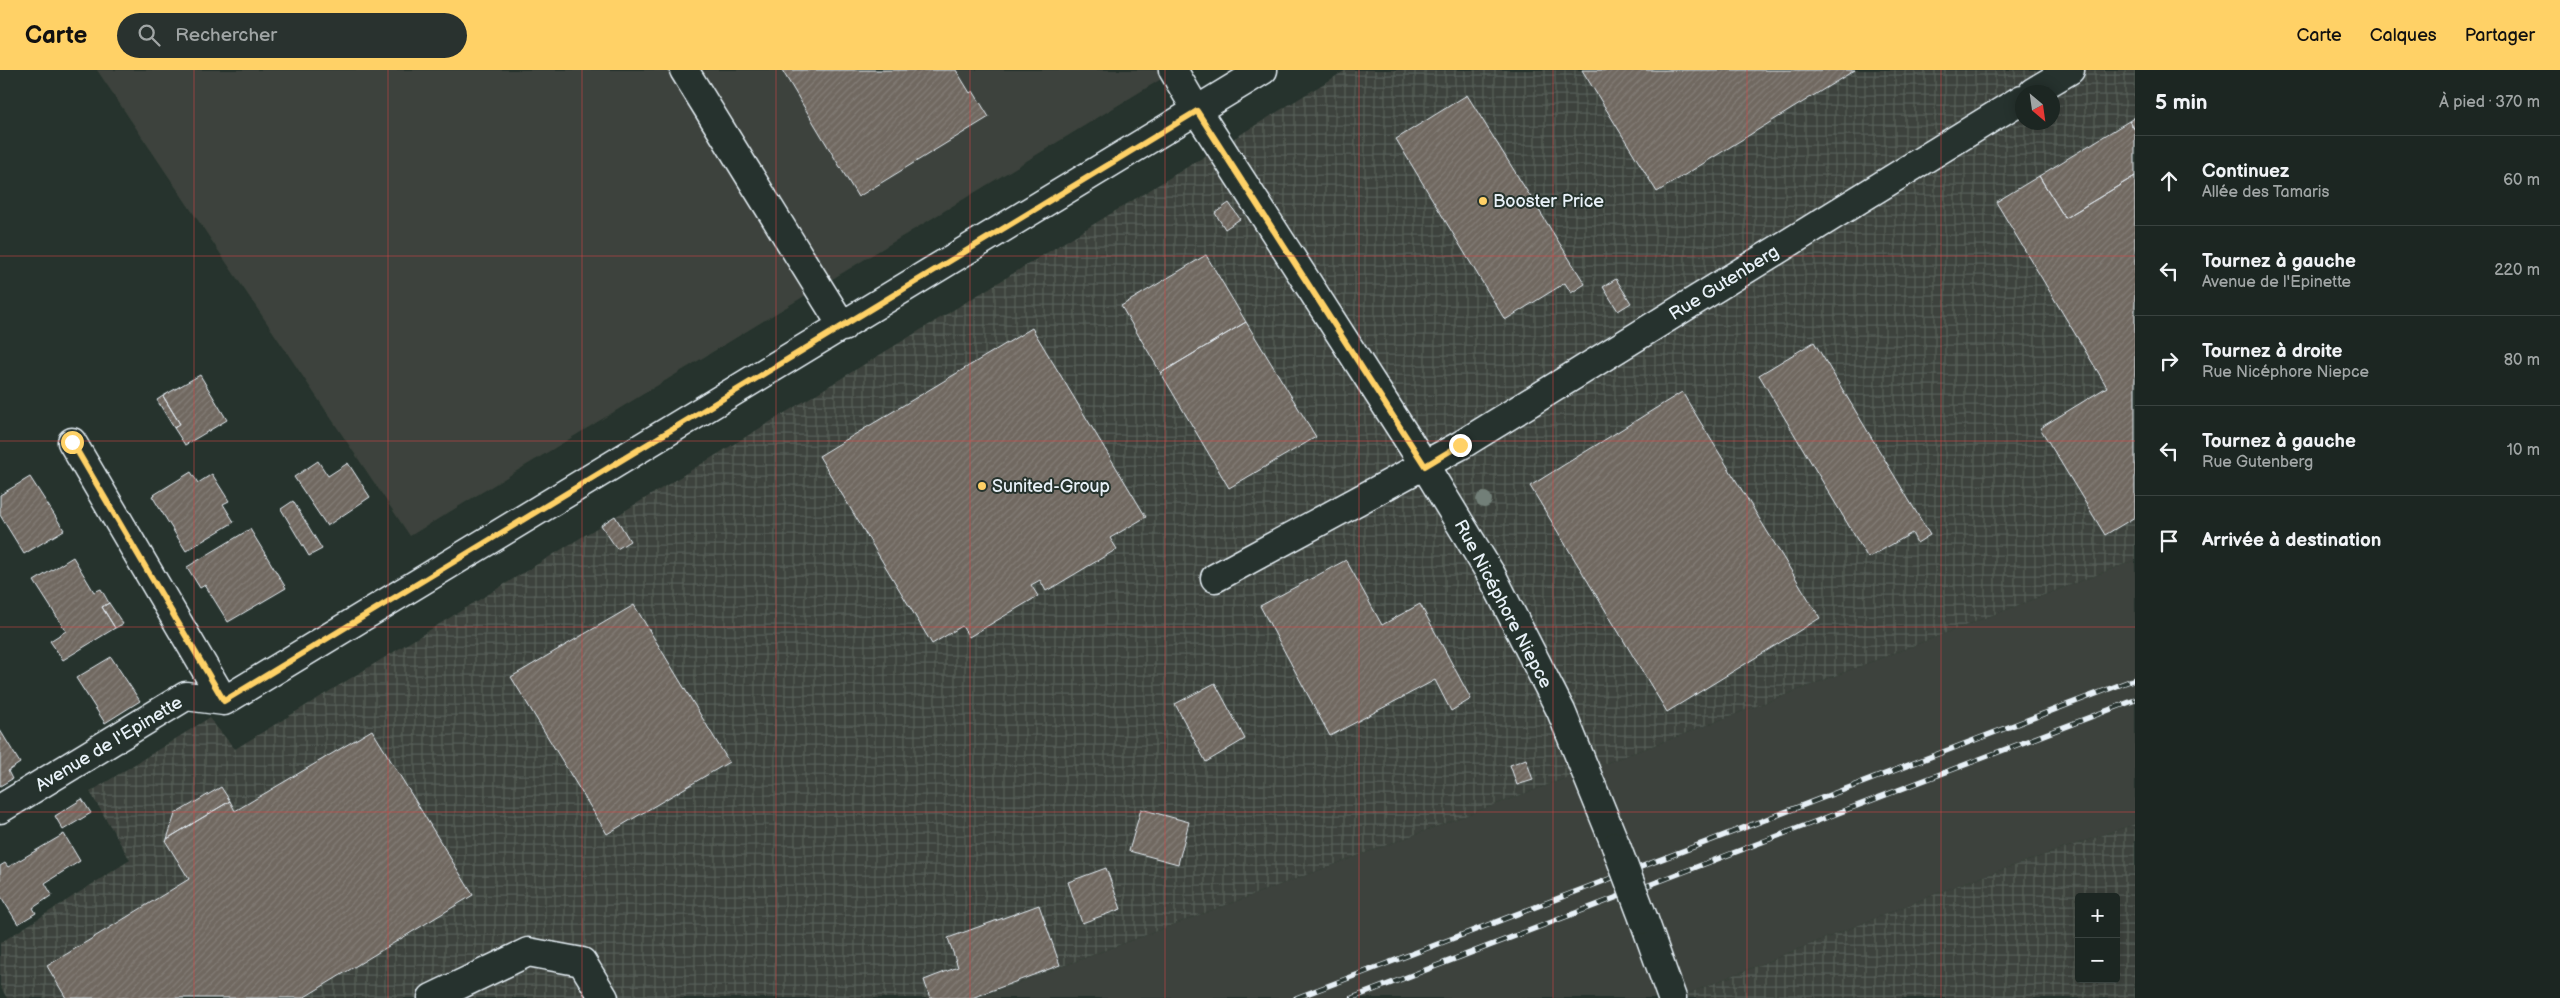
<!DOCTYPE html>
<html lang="fr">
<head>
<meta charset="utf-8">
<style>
  body { margin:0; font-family:"Balsamiq Sans",sans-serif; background:#29322f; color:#f1f3f6 }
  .controls { position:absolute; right:15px; bottom:15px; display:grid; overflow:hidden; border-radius:5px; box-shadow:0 2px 12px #0003 }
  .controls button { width:45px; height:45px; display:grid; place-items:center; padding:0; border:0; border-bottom:1px solid #3a4340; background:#1c2622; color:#f1f3f6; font:25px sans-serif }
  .compass { position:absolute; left:2015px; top:15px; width:45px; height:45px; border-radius:50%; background:#1c2622; box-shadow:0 2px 12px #0003; rotate:151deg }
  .stop { position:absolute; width:15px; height:15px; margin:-11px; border:4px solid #ffd166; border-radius:50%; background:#fff }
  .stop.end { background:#ffd166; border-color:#fff; box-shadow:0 1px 5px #0008 }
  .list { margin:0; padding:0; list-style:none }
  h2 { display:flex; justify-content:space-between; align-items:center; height:65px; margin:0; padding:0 20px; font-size:21px }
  h2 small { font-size:16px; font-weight:400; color:#a0a5a5 }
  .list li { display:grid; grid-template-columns:32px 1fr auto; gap:15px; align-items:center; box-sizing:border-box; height:90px; padding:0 20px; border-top:1px solid #3a4340 }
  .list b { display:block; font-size:19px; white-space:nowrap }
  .list p { margin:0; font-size:16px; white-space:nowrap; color:#a0a5a5 }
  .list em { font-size:16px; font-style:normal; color:#a0a5a5 }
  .icon { flex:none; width:28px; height:28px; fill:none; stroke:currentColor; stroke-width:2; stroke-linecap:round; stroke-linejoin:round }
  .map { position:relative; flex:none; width:2135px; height:928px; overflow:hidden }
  header { display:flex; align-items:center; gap:30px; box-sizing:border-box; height:70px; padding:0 25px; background:#ffd166; color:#111 }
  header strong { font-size:24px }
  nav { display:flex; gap:28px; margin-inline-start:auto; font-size:18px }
  .search { width:350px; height:45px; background:#29322f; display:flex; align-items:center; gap:12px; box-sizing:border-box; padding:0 18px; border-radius:28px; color:#a0a5a5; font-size:19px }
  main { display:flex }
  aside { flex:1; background:#1c2622 }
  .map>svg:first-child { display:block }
  .built { fill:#3c433c }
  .industrial { fill:url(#industrial-grid); fill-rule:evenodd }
  .building { fill:url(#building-hatch); stroke:#e8f1f8 }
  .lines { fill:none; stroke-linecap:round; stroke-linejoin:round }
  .minor-casing { stroke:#e8f1f8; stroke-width:31 }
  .minor { stroke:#26332d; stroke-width:28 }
  .rail-casing { stroke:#e8f1f8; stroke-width:5.5 }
  .rail { stroke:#26332d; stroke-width:4; stroke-dasharray:11; stroke-linecap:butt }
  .minor-bridge-casing { stroke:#e8f1f8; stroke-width:31; stroke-linecap:butt }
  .minor-bridge { stroke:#26332d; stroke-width:28 }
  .tree { fill:#727f78 }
  .route { stroke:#ffd166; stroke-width:6 }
  .grid { fill:none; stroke:#d94647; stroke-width:1; stroke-opacity:0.55 }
  .poi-dot { fill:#ffd166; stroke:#26332d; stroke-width:2 }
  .labels { text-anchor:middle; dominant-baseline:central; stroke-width:4; stroke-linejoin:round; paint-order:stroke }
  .poi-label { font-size:18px; fill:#e8f1f8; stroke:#26332d; text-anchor:start }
  .street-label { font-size:18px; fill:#e8f1f8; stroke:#26332d }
</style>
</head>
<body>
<header>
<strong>Carte</strong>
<div class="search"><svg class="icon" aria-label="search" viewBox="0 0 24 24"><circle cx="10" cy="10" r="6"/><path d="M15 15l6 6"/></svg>Rechercher</div>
<nav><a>Carte</a><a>Calques</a><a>Partager</a></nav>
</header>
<main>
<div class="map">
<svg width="2135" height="928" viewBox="0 0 2135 928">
  <defs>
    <pattern id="industrial-grid" width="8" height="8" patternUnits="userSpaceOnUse" patternTransform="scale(1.25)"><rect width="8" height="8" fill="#3c433c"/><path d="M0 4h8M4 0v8" fill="none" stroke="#585f59"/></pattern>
    <pattern id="building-hatch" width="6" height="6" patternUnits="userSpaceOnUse" patternTransform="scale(1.25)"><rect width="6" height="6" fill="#706860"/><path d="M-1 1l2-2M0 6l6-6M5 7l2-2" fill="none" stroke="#847e78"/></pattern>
  </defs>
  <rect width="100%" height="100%" fill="#26332d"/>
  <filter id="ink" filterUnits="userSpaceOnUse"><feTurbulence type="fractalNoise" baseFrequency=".02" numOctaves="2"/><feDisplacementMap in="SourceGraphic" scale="10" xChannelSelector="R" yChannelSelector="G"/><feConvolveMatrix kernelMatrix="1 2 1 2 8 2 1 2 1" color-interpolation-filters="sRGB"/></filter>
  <g filter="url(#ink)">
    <path class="built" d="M97,0h1079l-766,466z
      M2135,490v264l-174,60 -284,114h-700l712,-266z"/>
    <path class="industrial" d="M1346,0h789v490l-446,172 -712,266h-970l-7,-12v-43l130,-83 -40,-68 119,-74 26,31zM2022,22h30v30h-30z
      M2135,754v174h-458l284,-114zM2079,827h37v82h-37z"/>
    <path class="building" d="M782,0h174l14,23 3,-2 16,26 -131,80z
      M1582,0h273l-198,122z
      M1467,25l118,189 -14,9 -6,-10 -60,37 -109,-181z
      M2135,47v13l-6,-9z
      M2129,51l6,9v46l-70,42 -26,-42z
      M2039,106l26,42 70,-42v341l-30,18 -65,-107 67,-41 -111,-185z
      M1229,133l11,16 -15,10 -10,-16z
      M1206,185l40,67 -85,51 -40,-67z
      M1616,209l15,24 -13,8 -15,-24z
      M1246,252l70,115 -87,51 -68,-115z
      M1032,258l114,189 -36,21 7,11 -62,37 -9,5 -6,-11 -9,5 7,11 -69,41 -7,-11 -30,18 -113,-188z
      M1814,272l116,193 -13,8 -5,-10 -44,25 -109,-183z
      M200,305l27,45 -42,25 -11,-17 6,-4 -17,-28z
      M1682,322l138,226 -153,94 -137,-226z
      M163,326l17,28 -6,4 -17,-28z
      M318,391l10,15 20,-13 22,34 -43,29 -33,-49z
      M191,402l7,11 14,-9 17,27 -6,3 11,18 -48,29 -34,-55z
      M30,407l34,53 -40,24 -24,-39v-20z
      M293,431l29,48 -13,7 -28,-47z
      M615,446l15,25 -13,8 -16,-24z
      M250,459l36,59 -58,34 -23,-37 -5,3 -13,-21z
      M73,487l21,35 7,-3 8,14 -7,4 13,21 -52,32 -13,-19 16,-10 -32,-50z
      M1346,490l36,65 38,-21 51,95 -20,12 -16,-31 -105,56 -70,-130z
      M109,533l14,21 -8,4 -13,-21z
      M634,535l95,157 -122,72 -96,-157z
      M111,587l29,44 -35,22 -29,-45z
      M1215,613l30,56 -39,23 -31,-58z
      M0,660l20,33 -12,8 4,8 -12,7z
      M372,660l101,165 -170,103h-237l-19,-32 142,-87 -23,-37 1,-3 63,-38 5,10z
      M1526,689l7,21 -16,5 -7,-20z
      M221,717l9,14 -63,38 8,-25z
      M82,729l9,14 -28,17 -8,-14z
      M1141,739l48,13 -11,42 -49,-13z
      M64,764l16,27 -35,22 7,12 -19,13 3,5 -18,11 -18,-29v-29l5,-3 3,4z
      M1106,798l15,41 -39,14 -14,-41z
      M1039,835l21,60 -88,33h-42l-6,-18 34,-13 -10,-29z"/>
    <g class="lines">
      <defs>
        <path id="minor" d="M684,0l159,257
          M1173,0l24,41 228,355 67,110 69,135 55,135
          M2033,22l37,-22
          M72,372l152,259
          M1215,508l246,-133 561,-346
          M0,739l186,-113 38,5 1039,-631
          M1644,850l28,78
          M432,928l96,-46 54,10 22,36"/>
      </defs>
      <use href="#minor" class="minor-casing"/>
      <use href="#minor" class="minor"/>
      <defs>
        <path id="rail" d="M1296,928l839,-319
          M1352,928l783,-298"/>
      </defs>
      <use href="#rail" class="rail-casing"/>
      <use href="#rail" class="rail"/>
      <defs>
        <path id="minor-bridge" d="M1616,776l28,74"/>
      </defs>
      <use href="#minor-bridge" class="minor-bridge-casing"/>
      <use href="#minor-bridge" class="minor-bridge"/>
    </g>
    <circle class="tree" cx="1484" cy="430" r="8"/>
  </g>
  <g class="lines" filter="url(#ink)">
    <path class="route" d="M72,372l152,259 973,-590 228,355 35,-21"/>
  </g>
  <path class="grid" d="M194,0v928M388,0v928M582,0v928M776,0v928M970,0v928M1165,0v928M1359,0v928M1553,0v928M1747,0v928M1941,0v928M0,186h2135M0,371h2135M0,557h2135M0,742h2135"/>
  <g class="poi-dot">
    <circle cx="1483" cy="131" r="5"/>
    <circle cx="982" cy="416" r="5"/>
  </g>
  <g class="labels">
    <g class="poi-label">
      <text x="1493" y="131">Booster Price</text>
      <text x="992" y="416">Sunited-Group</text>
    </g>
    <g class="street-label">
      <text transform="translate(1724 213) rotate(-32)">Rue Gutenberg</text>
      <text transform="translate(1503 534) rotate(62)">Rue Nicéphore Niepce</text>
      <text transform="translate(109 674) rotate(-31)">Avenue de l'Epinette</text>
    </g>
  </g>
</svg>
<div class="controls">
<button>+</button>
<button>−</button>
</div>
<svg class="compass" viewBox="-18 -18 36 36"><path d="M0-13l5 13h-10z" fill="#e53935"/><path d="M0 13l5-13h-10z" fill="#a0a5a5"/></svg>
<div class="stop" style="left:72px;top:372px"></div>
<div class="stop end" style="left:1460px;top:375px"></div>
</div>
<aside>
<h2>5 min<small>À pied · 370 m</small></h2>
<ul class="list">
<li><svg class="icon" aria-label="ahead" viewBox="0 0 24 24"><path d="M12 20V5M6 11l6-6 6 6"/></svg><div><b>Continuez</b><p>Allée des Tamaris</p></div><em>60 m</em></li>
<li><svg class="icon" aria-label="left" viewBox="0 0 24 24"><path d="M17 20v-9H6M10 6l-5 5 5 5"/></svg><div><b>Tournez à gauche</b><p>Avenue de l'Epinette</p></div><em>220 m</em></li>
<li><svg class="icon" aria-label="right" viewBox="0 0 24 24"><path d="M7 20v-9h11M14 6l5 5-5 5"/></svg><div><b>Tournez à droite</b><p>Rue Nicéphore Niepce</p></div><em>80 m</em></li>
<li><svg class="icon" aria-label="left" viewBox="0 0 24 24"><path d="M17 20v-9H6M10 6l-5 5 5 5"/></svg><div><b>Tournez à gauche</b><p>Rue Gutenberg</p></div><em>10 m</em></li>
<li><svg class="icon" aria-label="arrive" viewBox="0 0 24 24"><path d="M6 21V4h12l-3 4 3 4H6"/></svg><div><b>Arrivée à destination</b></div></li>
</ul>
</aside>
</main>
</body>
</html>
